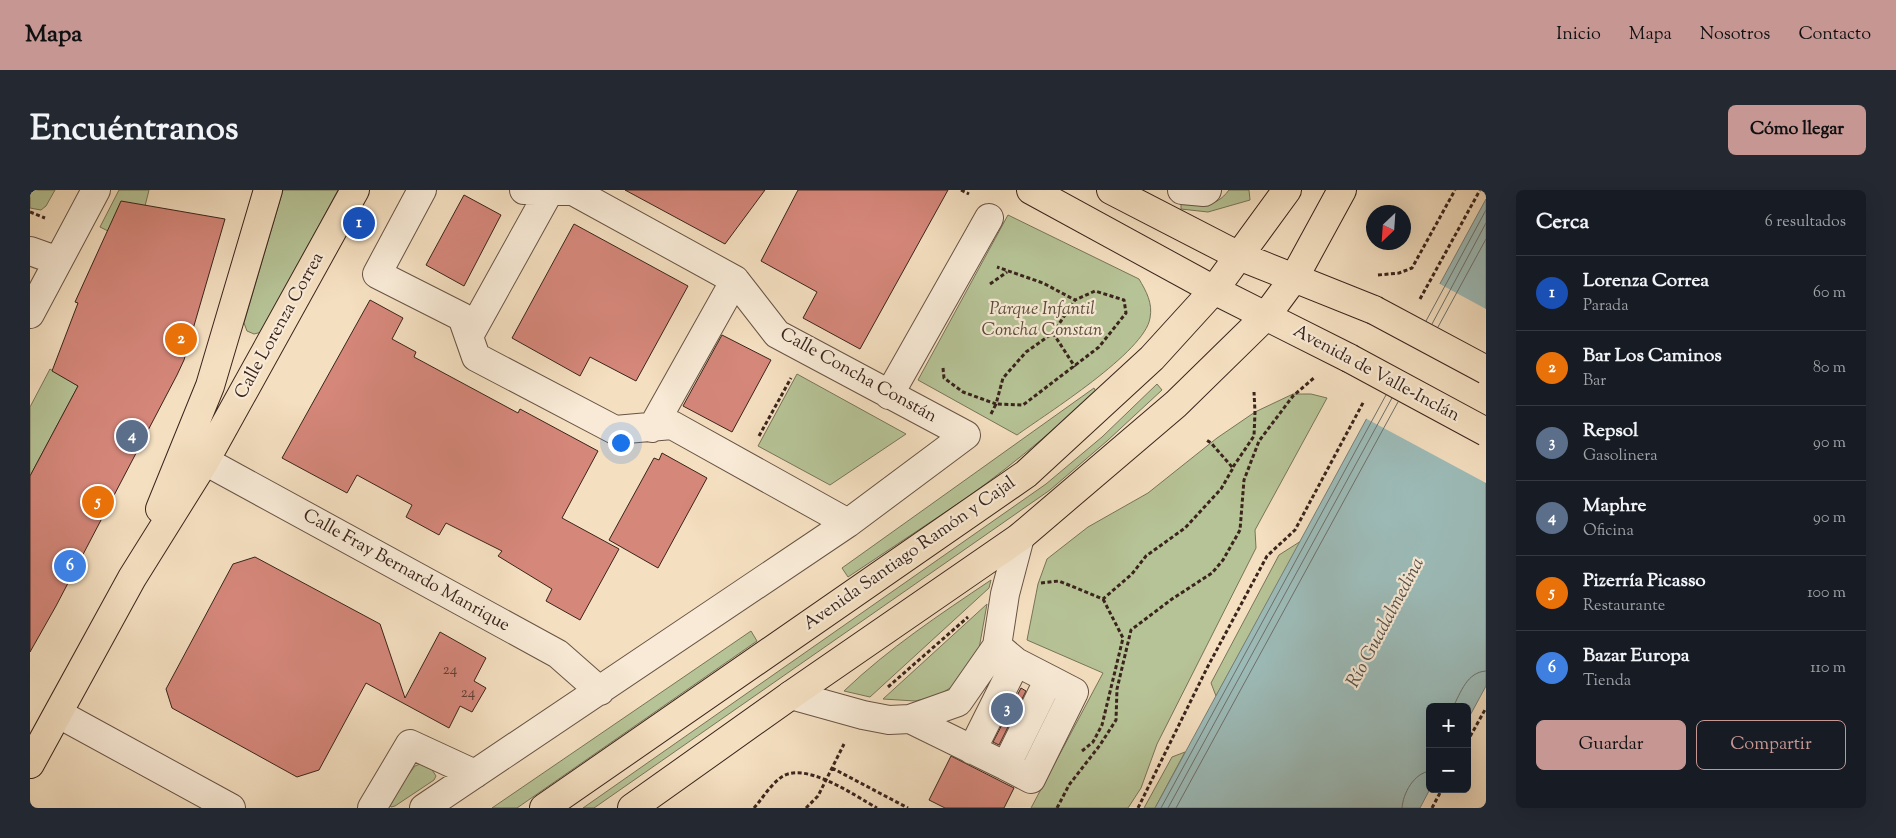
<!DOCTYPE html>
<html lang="es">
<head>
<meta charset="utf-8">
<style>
  body { margin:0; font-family:"Sorts Mill Goudy",serif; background:#242831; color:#f1f3f6 }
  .controls { position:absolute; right:15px; bottom:15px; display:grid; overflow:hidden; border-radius:8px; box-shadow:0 5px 20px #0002 }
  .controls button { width:45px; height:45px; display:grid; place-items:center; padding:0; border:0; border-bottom:1px solid #363941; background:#171b24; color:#f1f3f6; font:25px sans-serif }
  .compass { position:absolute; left:1336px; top:15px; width:45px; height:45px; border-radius:50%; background:#171b24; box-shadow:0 5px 20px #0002; rotate:205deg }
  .you { position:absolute; left:590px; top:252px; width:18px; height:18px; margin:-12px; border:4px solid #fff; border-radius:50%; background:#1a73e8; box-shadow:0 0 0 8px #1a73e833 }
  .badge { display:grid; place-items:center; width:32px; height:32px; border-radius:50%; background:#c59692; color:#fff; font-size:16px; font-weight:700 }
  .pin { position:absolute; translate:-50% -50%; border:2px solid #fff; box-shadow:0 1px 5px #0006 }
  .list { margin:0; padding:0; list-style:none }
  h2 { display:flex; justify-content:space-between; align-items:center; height:65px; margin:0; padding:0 20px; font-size:21px }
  h2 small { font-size:16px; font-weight:400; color:#9ea1a6 }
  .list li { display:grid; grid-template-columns:32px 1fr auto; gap:15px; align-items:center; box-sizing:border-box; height:75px; padding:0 20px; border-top:1px solid #363941 }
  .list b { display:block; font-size:19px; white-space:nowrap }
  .list p { margin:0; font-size:16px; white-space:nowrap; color:#9ea1a6 }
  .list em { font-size:16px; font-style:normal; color:#9ea1a6 }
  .actions { display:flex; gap:10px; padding:15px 20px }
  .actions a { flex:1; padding:11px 0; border:1px solid #c59692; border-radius:8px; text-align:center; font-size:18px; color:#c59692 }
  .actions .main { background:#c59692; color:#111 }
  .map { position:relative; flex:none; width:1456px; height:618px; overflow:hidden; border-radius:8px }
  header { display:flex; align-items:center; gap:30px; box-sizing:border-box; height:70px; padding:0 25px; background:#c59692; color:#111 }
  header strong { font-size:24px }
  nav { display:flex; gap:28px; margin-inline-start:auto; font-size:18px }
  .intro { display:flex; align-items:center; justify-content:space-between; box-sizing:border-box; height:120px; padding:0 30px }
  h1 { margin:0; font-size:35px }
  .button { padding:12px 22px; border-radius:8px; background:#c59692; color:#111; font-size:18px; font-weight:700 }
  main { display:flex; gap:30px; padding:0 30px }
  aside { flex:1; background:#171b24; border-radius:8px; box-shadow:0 5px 20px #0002 }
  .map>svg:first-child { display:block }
  .green { fill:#b6c396; stroke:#787459 }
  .water { fill:#9dbcb9; stroke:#757f7a }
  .pier { fill:#f4dfc0 }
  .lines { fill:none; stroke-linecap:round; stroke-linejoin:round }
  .shore { stroke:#6c706a; stroke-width:1 }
  .building { fill:#d5877a; stroke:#3a241c }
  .minor-casing { stroke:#685345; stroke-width:30 }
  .major-casing { stroke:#3a241c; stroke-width:30 }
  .path { stroke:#3a241c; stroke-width:3; stroke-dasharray:4 2.5; stroke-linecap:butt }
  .minor { stroke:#f8ead6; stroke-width:28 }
  .major { stroke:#f4dfc0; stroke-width:28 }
  .major-bridge-casing { stroke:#3a241c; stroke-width:30; stroke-linecap:butt }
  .major-bridge { stroke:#f4dfc0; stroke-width:28 }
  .labels { text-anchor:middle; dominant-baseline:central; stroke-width:4.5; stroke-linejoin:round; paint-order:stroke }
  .number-label { font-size:15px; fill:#613d34 }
  .park-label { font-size:18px; font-style:italic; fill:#594c3a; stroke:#f8ead6 }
  .street-label { font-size:18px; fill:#3a241c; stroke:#f8ead6 }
  .water-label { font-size:19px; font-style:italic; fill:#58524b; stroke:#f8ead6 }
</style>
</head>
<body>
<header>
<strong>Mapa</strong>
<nav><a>Inicio</a><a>Mapa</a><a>Nosotros</a><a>Contacto</a></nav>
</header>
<div class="intro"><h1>Encuéntranos</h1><a class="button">Cómo llegar</a></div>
<main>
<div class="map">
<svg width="1456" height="618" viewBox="0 0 1456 618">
  <rect width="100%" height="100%" fill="#f4dfc0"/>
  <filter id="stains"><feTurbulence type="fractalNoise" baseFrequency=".004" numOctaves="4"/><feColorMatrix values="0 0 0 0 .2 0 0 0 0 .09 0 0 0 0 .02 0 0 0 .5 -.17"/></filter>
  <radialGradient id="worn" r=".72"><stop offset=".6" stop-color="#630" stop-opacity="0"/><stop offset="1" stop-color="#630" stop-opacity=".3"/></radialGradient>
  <path class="green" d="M0,0h25l-9,16 -5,4 -11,-2z
    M89,0h30l-4,16 -37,25 -8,-4z
    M253,0h55l-76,142 -8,2 -7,-3 -3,-8z
    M1199,0h20l1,10 -42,12 -27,-3v-9c21,3 34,9 48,-10z
    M978,25l131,64c7,12 14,24 11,39 -5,34 -104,96 -133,117l-99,-55z
    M20,179l28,17 -48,90v-69z
    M767,184l109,60 -76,51 -72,-39z
    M1127,194l5,6 -55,51 -57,49 -456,318h-11l463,-324 56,-47z
    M1064,198l2,4c-47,42 -96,84 -149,119 -33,22 -66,44 -99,66l-6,-9z
    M1263,204h18l16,4 -72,132 1,18 -99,196 -16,44 -13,20h-97l72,-135 -76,-33 11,-56 9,-25 41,-32 60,-34 69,-55 38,-26z
    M1271,351l-85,155 -5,-13 68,-128z
    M961,390l-2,8 -119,109 -26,-6c45,-43 95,-76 147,-111z
    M957,414l-10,56 -17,22 -23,14 -22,5 -32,-2z
    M721,441l6,10 -240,167h-25z
    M1155,562l-30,56h-11l28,-51z
    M390,574l9,1 7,11 -2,4 -39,26 -4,1 -2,-3v-4l26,-34z"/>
  <path class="water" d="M1456,9v487l-19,35v-14h-37v82l-10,19h-265z"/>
  <path class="pier" d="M1408,93l48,26v174l-121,-65z"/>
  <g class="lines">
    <path class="shore" d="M1396,131l60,-111
      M1402,134l54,-101
      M1408,137l48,-88
      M1423,517c8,-15 14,-35 33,-36
      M1131,618l225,-413
      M1138,618l224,-410
      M1146,618l222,-406
      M1372,618c1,-15 12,-35 28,-37"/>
  </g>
  <path class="building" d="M595,0h140l-40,54z
    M768,0h150l-88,159 -57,-31 14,-26 -56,-31z
    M434,5l37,20 -37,71 -38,-21z
    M91,11l104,18 -41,141 -7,15 -121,231 -26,46v-176l48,-90 -26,-15 26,-68 -3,-1z
    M544,34l114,62 -52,95 -46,-24 -10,19 -68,-38z
    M340,110l33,18 -11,21 24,13 -2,5 104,56 2,-4 78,42 -36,67 57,31 -39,71 -34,-19 6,-12 -54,-33 4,-5 -56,-28 -7,12 -33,-18 6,-12 -55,-30 -10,18 -65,-35z
    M692,145l49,25 -39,72 -49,-26z
    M632,263l45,25 -49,90 -49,-28 45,-82 5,2z
    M225,367l125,67 25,74 35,-66 46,26 -12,23 12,7 -14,24 -12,-6 -11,22 -83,-45 -47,87 -22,7 -125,-69 -6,-19 67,-125z
    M991,498l5,3 -27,54 -6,-3z
    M921,566l63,32 -10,20h-59l-16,-8z"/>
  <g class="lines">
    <defs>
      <path id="minor" d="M392,0l-45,84 85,43 14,40 139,73 57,-5 176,98
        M1152,0l22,2 3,-2
        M0,61l28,10
        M0,124l66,-124
        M439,146l81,-146
        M859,205l100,-177
        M622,238l83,-148
        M175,271l353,193 42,37
        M761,505l72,20 26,5 21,-1 48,-17 39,-56 8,-52 15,-57
        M29,524l172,94
        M880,529l96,47 43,-87 -33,-17 -19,-16
        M942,560l44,-88
        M976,576l25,13 43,-87 -25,-13
        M342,618l38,-64 65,30
        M394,618l424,-285 118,-88 -189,-101 -42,-54 -162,-89 -49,-1"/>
      <path id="major" d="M1001,0l183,100 135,68
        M1081,0l128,66 135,54
        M130,319l50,-123 58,-196
        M0,574l102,-186 73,-117 150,-271
        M514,618l482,-334 126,-116 62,-68 73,-100
        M602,618l159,-113 229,-158 156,-133 90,-88 28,-38 48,-88"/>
    </defs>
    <use href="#minor" class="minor-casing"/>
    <use href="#major" class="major-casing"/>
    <path class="path" d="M931,0l8,4
      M0,22l15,6
      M1348,85l21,-2 13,-5 43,-78
      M960,94l17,-12
      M1390,109l60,-109
      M1023,143l22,34
      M913,178l1,10 19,14 33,12 7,-26 23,-26 27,-19 22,-33
      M961,224l5,-10 27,1 76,-58 27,-34 -2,-13 -29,-9 -20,9 -32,-17 -46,-16
      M729,246l32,-58
      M1203,277l21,-31 1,-24 -1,-20
      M1011,393l18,-2 44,18 29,-25 14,-18 39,-28 36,-39 12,-21 -22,-25 -6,-4
      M858,497l80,-70
      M1437,552l19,-34
      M1052,561l11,-9 9,-17 21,-87 -20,-39
      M802,578l76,40
      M724,618c8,-9 15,-21 25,-29 23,-21 76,17 98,29
      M776,618l12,-12 26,-52
      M1027,618l12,-23 31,-40 16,-25 1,-31 14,-59 41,-31 40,-26 11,-13 17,-30 4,-50 15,-39 34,-45 22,-19
      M1108,618l69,-140 60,-112 28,-26 69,-129
      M1402,618l10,-19"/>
    <use href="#minor" class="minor"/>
    <use href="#major" class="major"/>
    <defs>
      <path id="major-bridge" d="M1344,120l112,60
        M1319,168l137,74"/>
    </defs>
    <use href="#major-bridge" class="major-bridge-casing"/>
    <use href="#major-bridge" class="major-bridge"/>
  </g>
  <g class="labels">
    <g class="number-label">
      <text x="420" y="480">24</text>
      <text x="438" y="503">24</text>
    </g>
    <g class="park-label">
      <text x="1012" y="120">Parque Infantil<tspan x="1012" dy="21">Concha Constan</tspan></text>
    </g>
    <g class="street-label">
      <text transform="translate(250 136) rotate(-61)">Calle Lorenza Correa</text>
      <text transform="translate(1346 184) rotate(28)">Avenida de Valle-Inclán</text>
      <text transform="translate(828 186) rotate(29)">Calle Concha Constán</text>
      <text transform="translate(880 364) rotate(-35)">Avenida Santiago Ramón y Cajal</text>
      <text transform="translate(376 381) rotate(29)">Calle Fray Bernardo Manrique</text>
    </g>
    <g class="water-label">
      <text transform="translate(1356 433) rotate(-62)">Río Guadalmedina</text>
    </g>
  </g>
  <rect width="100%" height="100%" filter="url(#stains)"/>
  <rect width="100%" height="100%" fill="url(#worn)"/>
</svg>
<div class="controls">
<button>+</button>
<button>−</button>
</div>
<svg class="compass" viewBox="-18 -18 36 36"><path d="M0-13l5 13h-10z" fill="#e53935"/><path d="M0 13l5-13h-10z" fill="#9ea1a6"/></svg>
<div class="you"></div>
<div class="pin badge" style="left:329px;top:33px;background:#1a4fb4">1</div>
<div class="pin badge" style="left:151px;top:149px;background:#e8710a">2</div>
<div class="pin badge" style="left:977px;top:519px;background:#5c6f8a">3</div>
<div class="pin badge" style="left:102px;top:246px;background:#5c6f8a">4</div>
<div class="pin badge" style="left:68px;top:312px;background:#e8710a">5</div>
<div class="pin badge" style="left:40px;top:376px;background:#3f7fe0">6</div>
</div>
<aside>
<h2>Cerca<small>6 resultados</small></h2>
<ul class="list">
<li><span class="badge" style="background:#1a4fb4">1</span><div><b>Lorenza Correa</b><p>Parada</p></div><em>60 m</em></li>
<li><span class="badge" style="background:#e8710a">2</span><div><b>Bar Los Caminos</b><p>Bar</p></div><em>80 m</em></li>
<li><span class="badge" style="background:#5c6f8a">3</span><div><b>Repsol</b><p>Gasolinera</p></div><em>90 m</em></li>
<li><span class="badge" style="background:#5c6f8a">4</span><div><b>Maphre</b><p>Oficina</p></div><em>90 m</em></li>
<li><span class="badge" style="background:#e8710a">5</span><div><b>Pizerría Picasso</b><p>Restaurante</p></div><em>100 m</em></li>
<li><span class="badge" style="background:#3f7fe0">6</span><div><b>Bazar Europa</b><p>Tienda</p></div><em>110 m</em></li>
</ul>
<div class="actions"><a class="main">Guardar</a><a>Compartir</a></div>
</aside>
</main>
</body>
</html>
